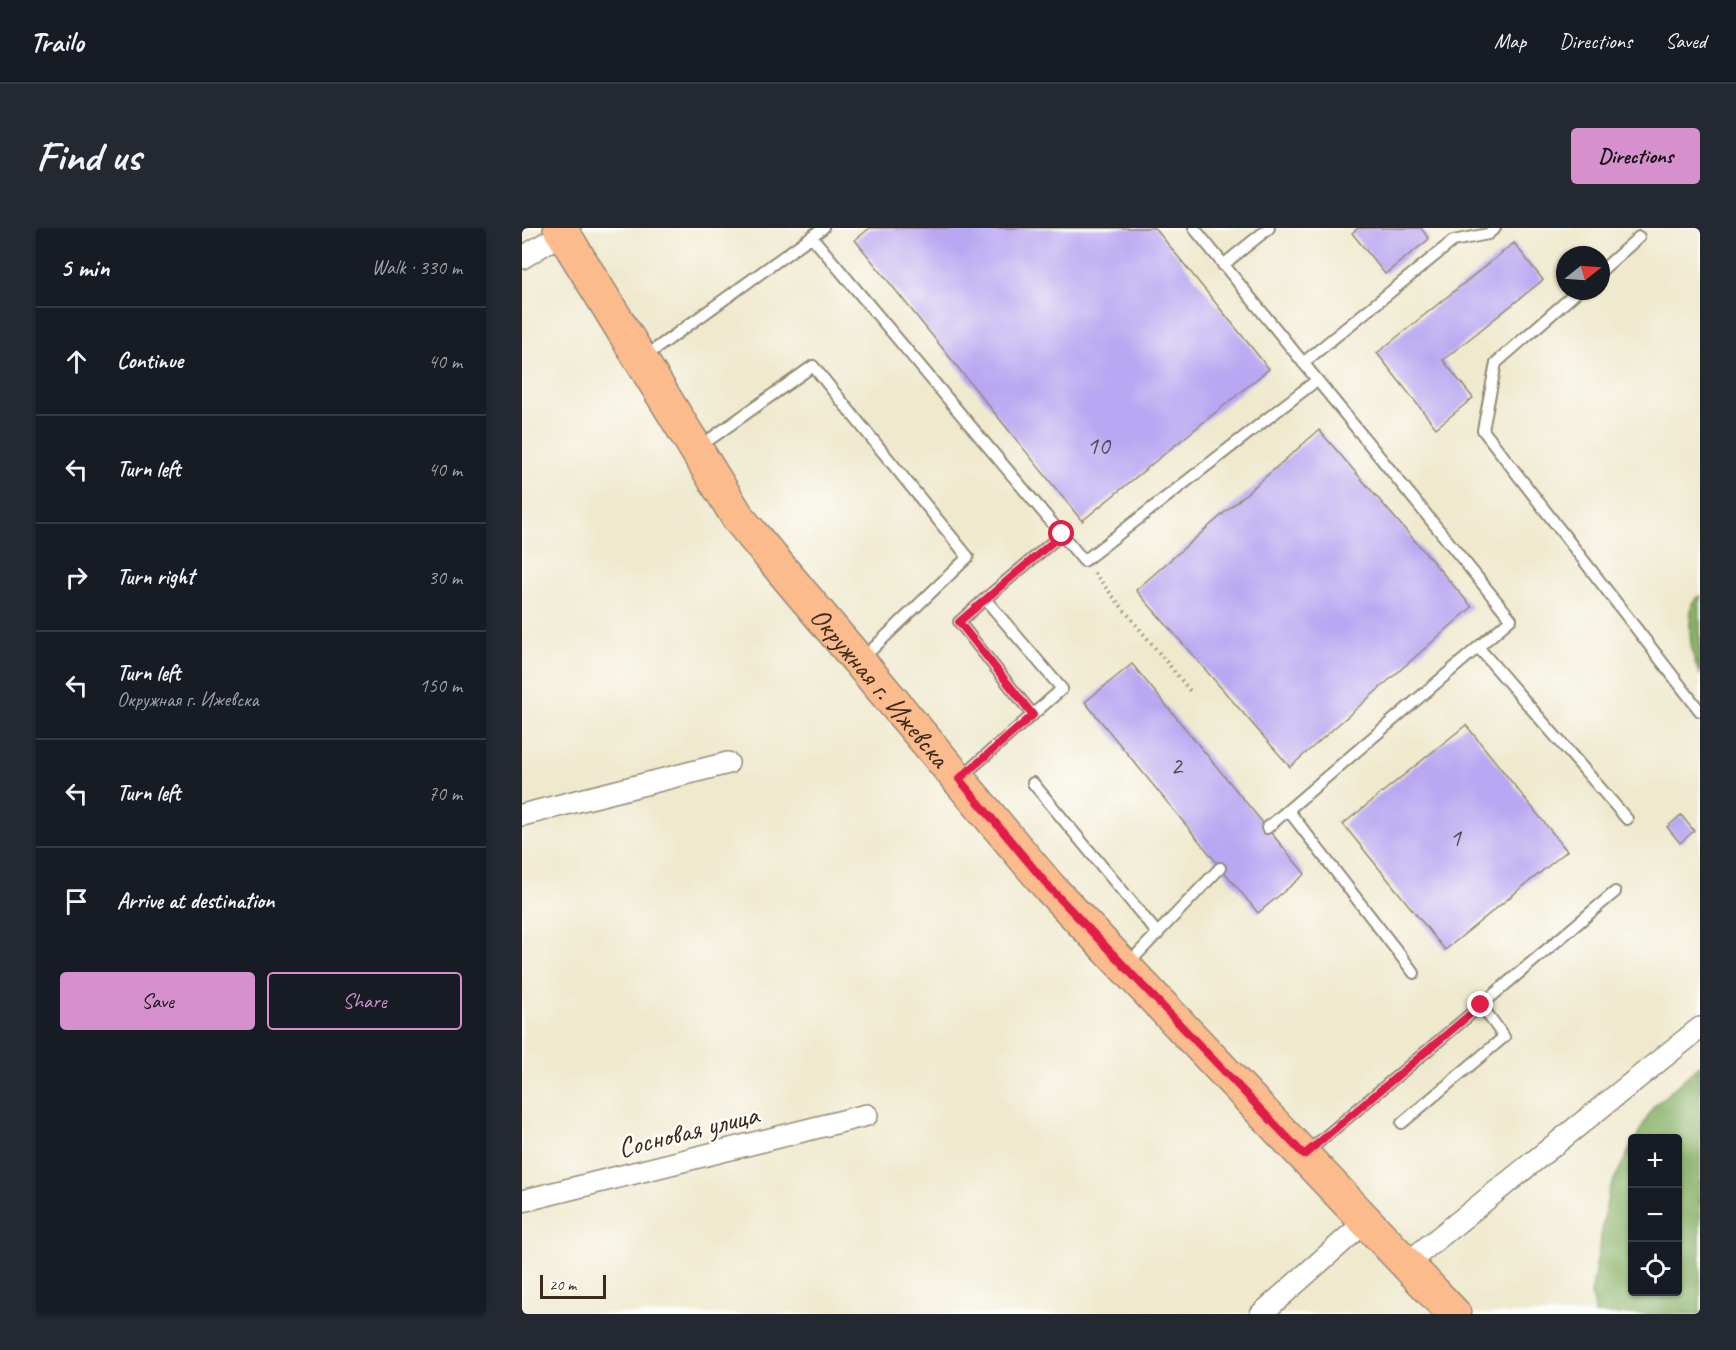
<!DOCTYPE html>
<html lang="en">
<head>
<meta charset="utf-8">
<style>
  body { margin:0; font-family:Caveat,sans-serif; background:#242831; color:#f1f3f6 }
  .controls { position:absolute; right:18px; bottom:18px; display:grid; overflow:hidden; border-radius:6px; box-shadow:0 2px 4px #0004 }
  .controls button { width:54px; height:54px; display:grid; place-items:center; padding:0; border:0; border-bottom:2px solid #363941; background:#171b24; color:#f1f3f6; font:30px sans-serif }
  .compass { position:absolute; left:1034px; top:18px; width:54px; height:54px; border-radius:50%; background:#171b24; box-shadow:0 2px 4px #0004; rotate:73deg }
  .scale { position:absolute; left:18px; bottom:15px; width:66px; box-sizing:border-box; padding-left:6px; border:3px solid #3b2a1e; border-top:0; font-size:16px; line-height:21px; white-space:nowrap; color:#3b2a1e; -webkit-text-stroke:4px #fdfcf7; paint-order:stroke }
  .stop { position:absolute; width:18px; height:18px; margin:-14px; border:4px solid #e11d48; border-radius:50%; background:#fff }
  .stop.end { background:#e11d48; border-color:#fff; box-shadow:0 2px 6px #0008 }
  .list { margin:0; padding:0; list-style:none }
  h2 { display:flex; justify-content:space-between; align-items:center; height:78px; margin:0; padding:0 24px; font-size:26px }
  h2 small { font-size:20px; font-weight:400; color:#9ea1a6 }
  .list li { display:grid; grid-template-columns:39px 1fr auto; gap:18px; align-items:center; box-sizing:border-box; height:108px; padding:0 24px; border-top:2px solid #363941 }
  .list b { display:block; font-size:22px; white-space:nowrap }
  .list p { margin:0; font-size:20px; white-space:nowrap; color:#9ea1a6 }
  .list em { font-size:20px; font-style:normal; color:#9ea1a6 }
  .actions { display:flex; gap:12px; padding:18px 24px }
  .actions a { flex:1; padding:14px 0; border:2px solid #d690ce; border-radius:6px; text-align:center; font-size:21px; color:#d690ce }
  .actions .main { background:#d690ce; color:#111 }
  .icon { flex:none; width:33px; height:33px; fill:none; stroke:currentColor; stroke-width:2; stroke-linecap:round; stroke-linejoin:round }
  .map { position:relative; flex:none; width:1178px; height:1086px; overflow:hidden; border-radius:6px }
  header { display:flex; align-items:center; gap:36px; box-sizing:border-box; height:84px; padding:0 30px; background:#171b24; border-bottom:2px solid #363941 }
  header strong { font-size:28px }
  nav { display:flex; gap:33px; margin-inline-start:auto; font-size:21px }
  .intro { display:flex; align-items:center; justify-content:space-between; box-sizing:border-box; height:144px; padding:0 36px }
  h1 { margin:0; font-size:42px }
  .button { padding:15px 27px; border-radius:6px; background:#d690ce; color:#111; font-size:21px; font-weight:700 }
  main { display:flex; gap:36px; padding:0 36px }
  aside { flex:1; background:#171b24; border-radius:6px; box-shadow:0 2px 4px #0004 }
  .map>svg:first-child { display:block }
  .forest { fill:#87b067; stroke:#616d42; stroke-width:1.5 }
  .building { fill:#b8a7f2 }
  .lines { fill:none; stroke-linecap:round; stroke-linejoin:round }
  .service-casing { stroke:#958a76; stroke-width:14 }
  .minor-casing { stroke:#958a76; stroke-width:24 }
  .primary-casing { stroke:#958a76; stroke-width:36 }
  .path { stroke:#958a76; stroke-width:4; stroke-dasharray:1.5 4.5; stroke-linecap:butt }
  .service { stroke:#fff; stroke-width:10 }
  .minor { stroke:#fff; stroke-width:21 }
  .primary { stroke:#fbbb8c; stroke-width:33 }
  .route { stroke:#e11d48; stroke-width:8 }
  .labels { text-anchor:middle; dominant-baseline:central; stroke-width:5; stroke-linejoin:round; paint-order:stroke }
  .number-label { font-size:26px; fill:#5a4953 }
  .street-label { font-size:28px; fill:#3b2a1e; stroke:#fdfcf7 }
</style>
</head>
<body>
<header>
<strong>Trailo</strong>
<nav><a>Map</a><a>Directions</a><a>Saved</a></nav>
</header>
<div class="intro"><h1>Find us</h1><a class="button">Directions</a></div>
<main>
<aside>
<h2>5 min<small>Walk · 330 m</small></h2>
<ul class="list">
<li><svg class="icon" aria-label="ahead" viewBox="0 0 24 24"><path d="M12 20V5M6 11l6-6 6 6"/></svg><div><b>Continue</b></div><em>40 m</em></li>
<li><svg class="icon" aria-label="left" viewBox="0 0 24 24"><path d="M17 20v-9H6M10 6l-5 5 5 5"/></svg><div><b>Turn left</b></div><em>40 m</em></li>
<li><svg class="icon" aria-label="right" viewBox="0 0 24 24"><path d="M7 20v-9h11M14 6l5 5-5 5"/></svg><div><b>Turn right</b></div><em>30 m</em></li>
<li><svg class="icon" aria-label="left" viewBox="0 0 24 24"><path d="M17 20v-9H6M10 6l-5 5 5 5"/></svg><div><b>Turn left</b><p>Окружная г. Ижевска</p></div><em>150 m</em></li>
<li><svg class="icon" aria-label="left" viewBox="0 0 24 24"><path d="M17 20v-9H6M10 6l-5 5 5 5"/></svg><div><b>Turn left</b></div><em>70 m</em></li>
<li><svg class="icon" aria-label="arrive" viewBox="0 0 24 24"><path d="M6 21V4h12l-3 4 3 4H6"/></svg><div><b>Arrive at destination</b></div></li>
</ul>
<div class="actions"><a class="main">Save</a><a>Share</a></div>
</aside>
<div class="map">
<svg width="1178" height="1086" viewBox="0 0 1178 1086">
  <rect width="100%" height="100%" fill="#fdfcf7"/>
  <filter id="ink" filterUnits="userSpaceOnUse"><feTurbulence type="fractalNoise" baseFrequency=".0167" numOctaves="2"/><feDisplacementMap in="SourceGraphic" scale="12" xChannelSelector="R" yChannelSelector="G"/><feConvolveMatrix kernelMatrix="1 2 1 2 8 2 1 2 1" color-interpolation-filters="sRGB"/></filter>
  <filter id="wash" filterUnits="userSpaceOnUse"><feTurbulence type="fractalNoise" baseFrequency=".008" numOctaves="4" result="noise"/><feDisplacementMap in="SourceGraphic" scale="24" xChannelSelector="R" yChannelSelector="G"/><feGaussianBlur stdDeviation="1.35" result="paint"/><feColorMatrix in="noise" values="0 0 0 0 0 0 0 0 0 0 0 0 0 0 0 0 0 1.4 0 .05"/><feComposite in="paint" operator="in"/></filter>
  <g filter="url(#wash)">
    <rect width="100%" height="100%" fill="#efe9ce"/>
    <path class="forest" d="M1178,368v79c-11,-23 -12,-47 -8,-72z
      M1178,837v249h-105l-4,-19 18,-105 23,-45v147h46v-154h-42l17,-31z"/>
    <g id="blocks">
      <path class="building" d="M348,0h285l114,141 -187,152 -227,-281z
        M836,0h63l8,11 -44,35 -33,-41z
        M992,15l29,37 -100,80 30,38 -37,30 -59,-75z
        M797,202l153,177 -182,160 -154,-177z
        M610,436l173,210 -47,39 -173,-211z
        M944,497l101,126 -122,99 -102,-126z
        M1159,587l13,16 -14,12 -13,-16z"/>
    </g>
  </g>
  <g filter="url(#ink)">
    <use href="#blocks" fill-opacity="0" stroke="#958a76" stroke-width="1.5"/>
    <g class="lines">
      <defs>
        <path id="service" d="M672,0l317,391 -244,209
          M290,9l272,324 233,-181
          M701,37l46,-37
          M1079,43l38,-34
          M1056,63l-82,72 -13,67 217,281
          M121,130l180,-130
          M781,135l150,-122 35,-7 7,-6
          M177,219l114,-81 155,191 -106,102
          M463,371l-26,23 74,93
          M956,419l149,172
          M439,549l101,-88 -77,-90 77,-65
          M511,555l125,151
          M766,582l126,163
          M605,737l93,-97
          M880,895l102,-86 -23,-32
          M784,925l309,-261"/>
        <path id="minor" d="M0,30l40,-25
          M0,587l206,-52
          M0,973l345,-86
          M884,1036l294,-236
          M739,1086l105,-93"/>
        <g id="primary">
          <path id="s1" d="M38,0l179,291 311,369 404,426"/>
        </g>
      </defs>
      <use href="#service" class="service-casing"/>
      <use href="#minor" class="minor-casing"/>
      <use href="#primary" class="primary-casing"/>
      <path class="path" d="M572,345l97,119"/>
      <use href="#service" class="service"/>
      <use href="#minor" class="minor"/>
      <use href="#primary" class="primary"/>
    </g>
  </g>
  <g class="lines" filter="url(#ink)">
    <path class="route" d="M540,306l-103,88 74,93 -74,64 91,109 254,267 177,-150"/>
  </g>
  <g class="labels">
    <g class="number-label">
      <text x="576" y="217">10</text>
      <text x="654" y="537">2</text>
      <text x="933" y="609">1</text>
    </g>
    <g class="street-label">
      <text stroke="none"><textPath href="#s1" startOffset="561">Окружная г. Ижевска</textPath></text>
      <text transform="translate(166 903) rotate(-14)">Сосновая улица</text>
    </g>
  </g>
</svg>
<div class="controls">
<button>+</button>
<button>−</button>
<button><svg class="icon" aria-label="locate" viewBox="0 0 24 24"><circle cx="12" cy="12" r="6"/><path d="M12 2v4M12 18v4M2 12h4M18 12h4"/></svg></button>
</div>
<svg class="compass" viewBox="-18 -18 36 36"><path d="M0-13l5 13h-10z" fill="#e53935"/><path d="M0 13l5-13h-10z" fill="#9ea1a6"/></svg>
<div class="scale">20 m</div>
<div class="stop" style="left:540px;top:306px"></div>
<div class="stop end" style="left:959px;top:777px"></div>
</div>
</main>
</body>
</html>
